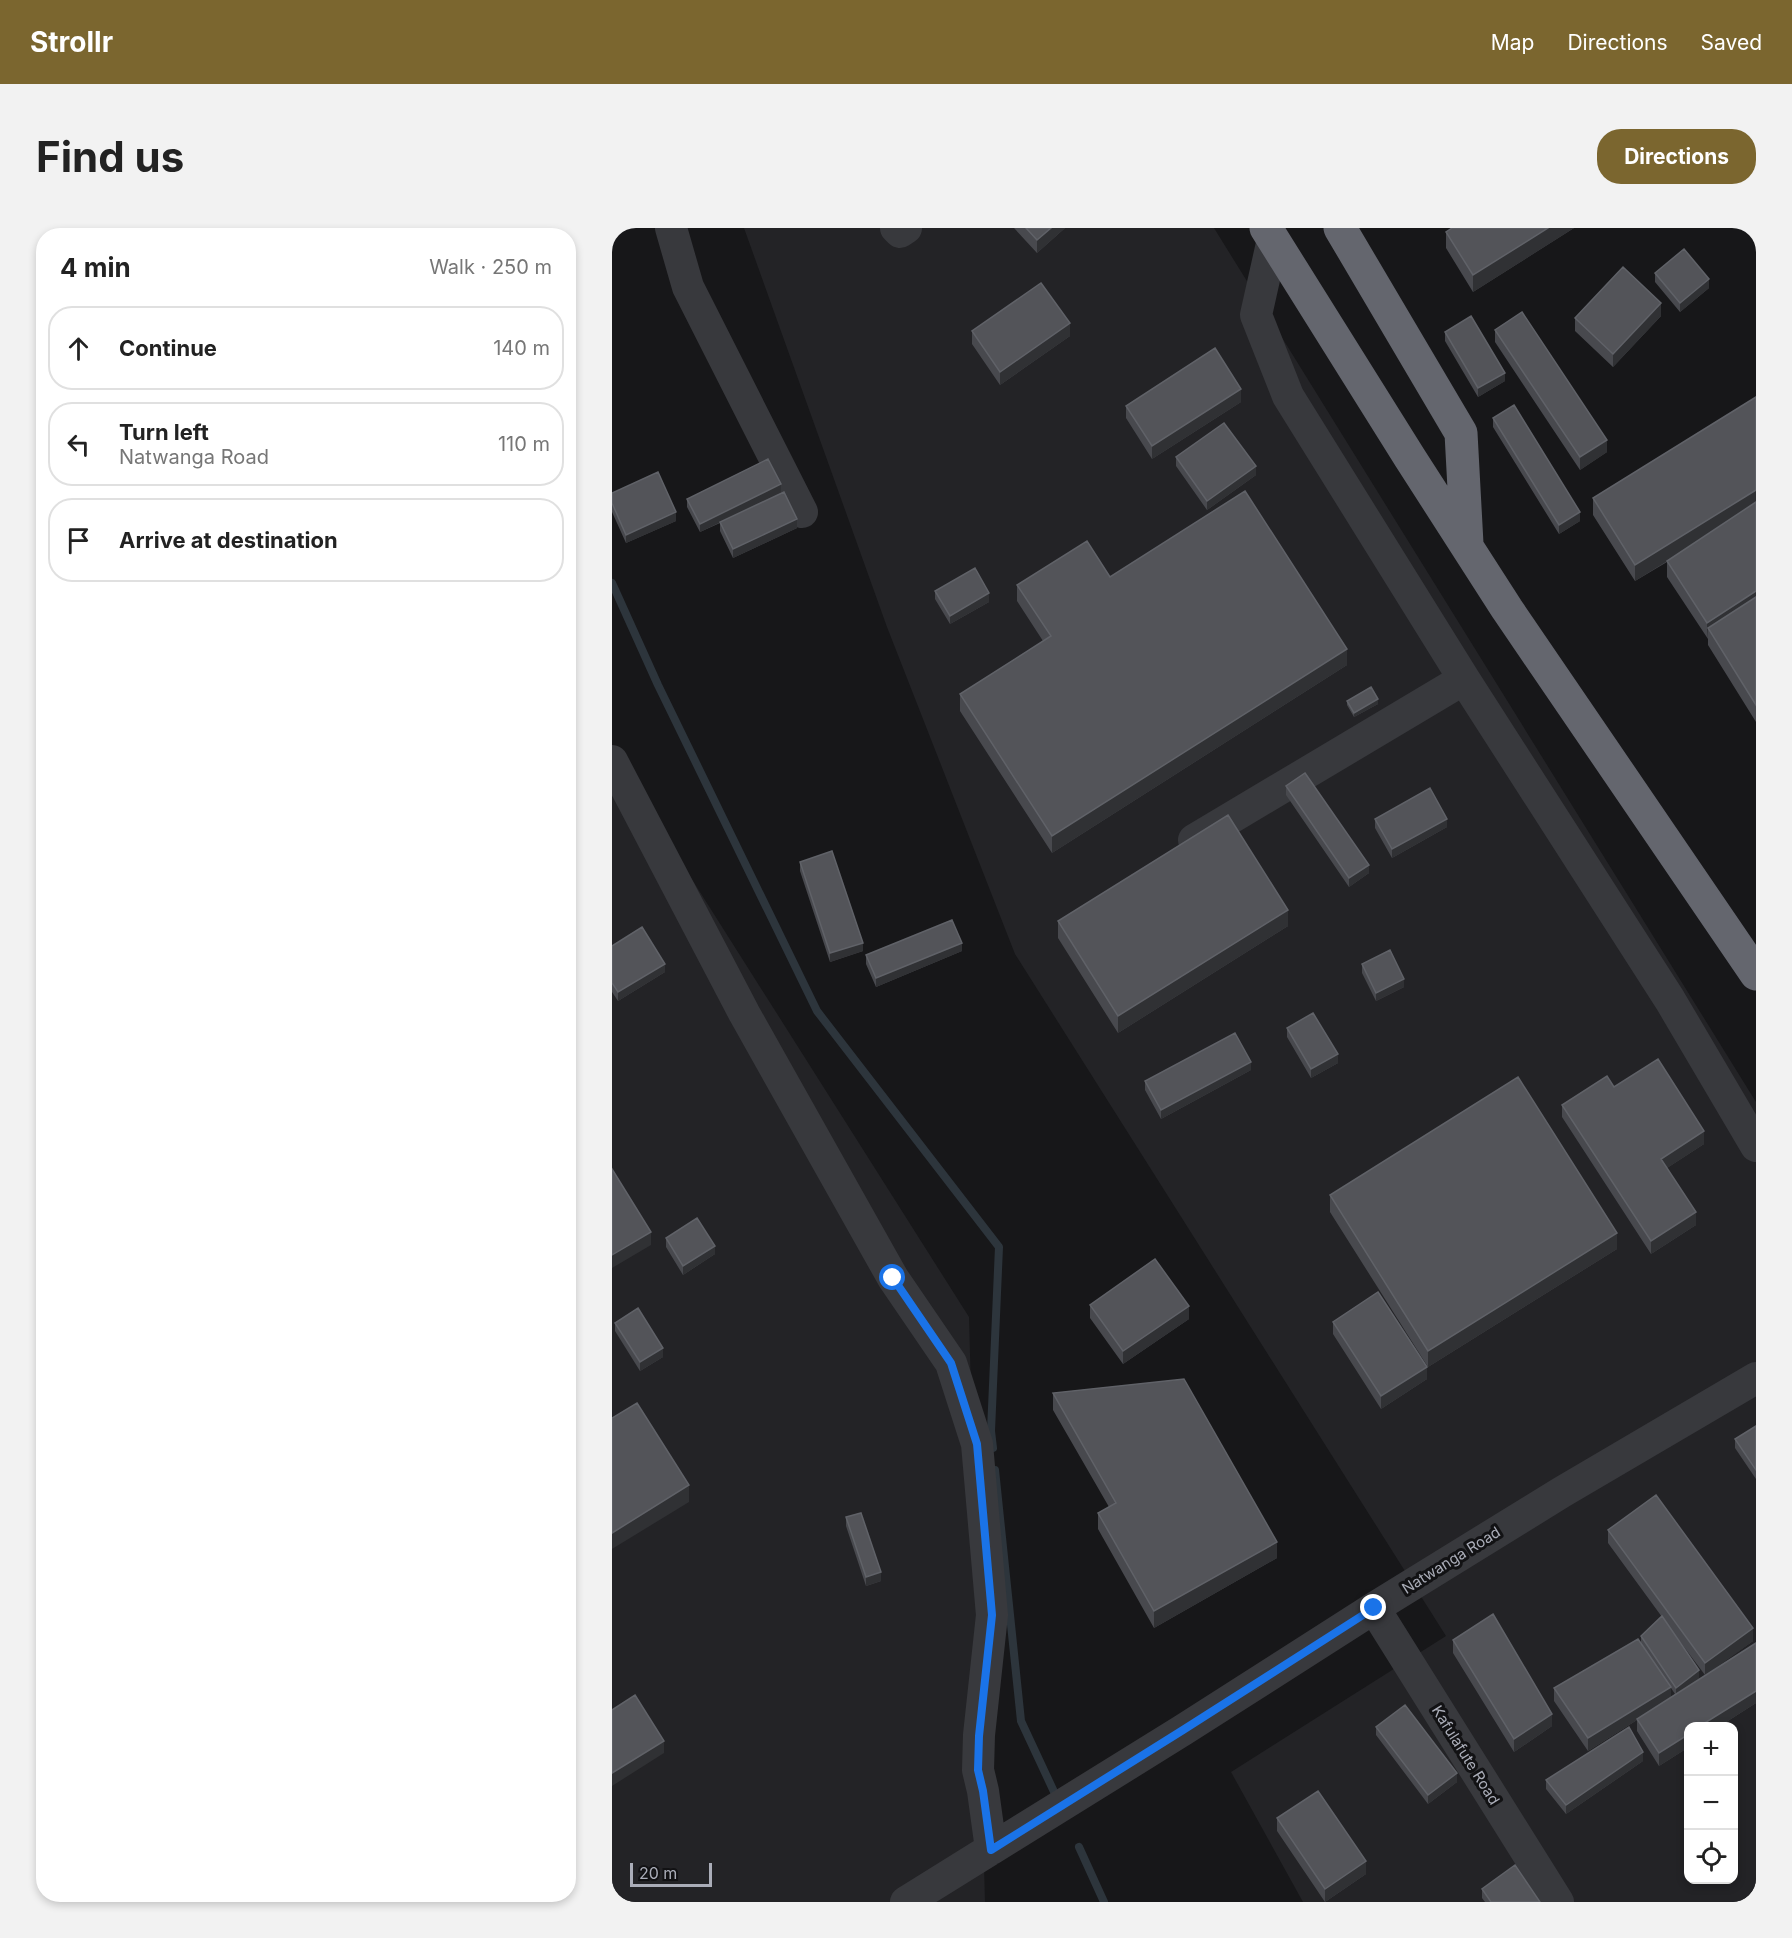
<!DOCTYPE html>
<html lang="en">
<head>
<meta charset="utf-8">
<style>
  body { margin:0; font-family:Inter,sans-serif; background:#f2f2f2; color:#222 }
  .controls { position:absolute; right:18px; bottom:18px; display:grid; overflow:hidden; border-radius:12px; box-shadow:0 3px 9px #0003 }
  .controls button { width:54px; height:54px; display:grid; place-items:center; padding:0; border:0; border-bottom:2px solid #e0e0e0; background:#fff; color:#222; font:30px sans-serif }
  .scale { position:absolute; left:18px; bottom:15px; width:82px; box-sizing:border-box; padding-left:6px; border:3px solid #aaadb8; border-top:0; font-size:16px; line-height:21px; white-space:nowrap; color:#aaadb8; -webkit-text-stroke:4px #121214; paint-order:stroke }
  .stop { position:absolute; width:18px; height:18px; margin:-14px; border:4px solid #1a73e8; border-radius:50%; background:#fff }
  .stop.end { background:#1a73e8; border-color:#fff; box-shadow:0 2px 6px #0008 }
  .list { margin:0; padding:0; list-style:none }
  h2 { display:flex; justify-content:space-between; align-items:center; height:78px; margin:0; padding:0 24px; font-size:26px }
  h2 small { font-size:20px; font-weight:400; color:#767676 }
  .list li { display:grid; grid-template-columns:39px 1fr auto; gap:18px; align-items:center; box-sizing:border-box; height:84px; margin:0 12px 12px; padding:0 12px; border:2px solid #e0e0e0; border-radius:24px }
  .list b { display:block; font-size:22px; white-space:nowrap }
  .list p { margin:0; font-size:20px; white-space:nowrap; color:#767676 }
  .list em { font-size:20px; font-style:normal; color:#767676 }
  .icon { flex:none; width:33px; height:33px; fill:none; stroke:currentColor; stroke-width:2; stroke-linecap:round; stroke-linejoin:round }
  .map { position:relative; flex:none; width:1144px; height:1674px; overflow:hidden; border-radius:24px }
  header { display:flex; align-items:center; gap:36px; box-sizing:border-box; height:84px; padding:0 30px; background:#7b662f; color:#fff }
  header strong { font-size:28px }
  nav { display:flex; gap:33px; margin-inline-start:auto; font-size:21px }
  .intro { display:flex; align-items:center; justify-content:space-between; box-sizing:border-box; height:144px; padding:0 36px }
  h1 { margin:0; font-size:42px }
  .button { padding:15px 27px; border-radius:24px; background:#7b662f; color:#fff; font-size:21px; font-weight:700 }
  main { display:flex; gap:36px; padding:0 36px }
  aside { flex:1; background:#fff; border-radius:24px; box-shadow:0 3px 9px #0003 }
  .map>svg:first-child { display:block }
  .built { fill:#232326; fill-rule:evenodd }
  .lines { fill:none; stroke-linecap:round; stroke-linejoin:round }
  .stream { stroke:#2d353c; stroke-width:8 }
  .minor { stroke:#38393d; stroke-width:32 }
  .highway { stroke:#64666e; stroke-width:33 }
  .wall { fill:#48494e; fill-rule:evenodd }
  .shaded-wall { fill:#303134 }
  .building { fill:#535459; stroke:#606268; stroke-width:1.5 }
  .route { stroke:#1a73e8; stroke-width:8 }
  .labels { text-anchor:middle; dominant-baseline:central; stroke-width:6; stroke-linejoin:round; paint-order:stroke }
  .street-label { font-size:15px; fill:#aaadb8; stroke:#121214 }
</style>
</head>
<body>
<header>
<strong>Strollr</strong>
<nav><a>Map</a><a>Directions</a><a>Saved</a></nav>
</header>
<div class="intro"><h1>Find us</h1><a class="button">Directions</a></div>
<main>
<aside>
<h2>4 min<small>Walk · 250 m</small></h2>
<ul class="list">
<li><svg class="icon" aria-label="ahead" viewBox="0 0 24 24"><path d="M12 20V5M6 11l6-6 6 6"/></svg><div><b>Continue</b></div><em>140 m</em></li>
<li><svg class="icon" aria-label="left" viewBox="0 0 24 24"><path d="M17 20v-9H6M10 6l-5 5 5 5"/></svg><div><b>Turn left</b><p>Natwanga Road</p></div><em>110 m</em></li>
<li><svg class="icon" aria-label="arrive" viewBox="0 0 24 24"><path d="M6 21V4h12l-3 4 3 4H6"/></svg><div><b>Arrive at destination</b></div></li>
</ul>
</aside>
<div class="map">
<svg width="1144" height="1674" viewBox="0 0 1144 1674">
  <rect width="100%" height="100%" fill="#171719"/>
  <path class="built" d="M132,0h470l542,874v800h-453l-72,-130 215,-136 -431,-682 -128,-327zM1076,1498h46v154h-46z
    M0,525l357,564 16,585h-373z"/>
  <g class="lines">
    <path class="stream" d="M0,355l46,102 159,326 182,236 -8,184 2,17
      M383,1242l26,251 35,75
      M467,1619l25,55"/>
    <path class="minor" d="M59,0l17,59 114,225
      M284,0l4,4 6,-4
      M661,11l-17,76 32,81 176,283 206,321 86,146
      M0,533l132,252 149,265 58,85 26,81 15,171 -13,120 -1,35 5,21 8,58
      M582,612l270,-161
      M762,1380l184,294
      M294,1674l277,-172 191,-122 188,-116 194,-114"/>
    <path class="highway" d="M654,0l144,230 97,151 249,365
      M728,0l121,205 6,111"/>
  </g>
  <path class="wall" d="M402,0h51l-28,25z
    M840,0h122l-101,64 -27,-44v-16z
    M1043,45l54,15 -29,24 -25,-30z
    M1049,88l-48,51 -38,-36v-13z
    M883,102l112,122 -27,18 -85,-128z
    M360,103l98,5 -70,49 -28,-41z
    M833,104l60,49 -27,16 -33,-56z
    M1144,169v325l-48,-77v-6l-41,-62v-15l-32,19 -42,-66v-17z
    M629,174l-89,57 -26,-41v-12z
    M881,190l87,103 -21,13 -66,-107z
    M564,229l80,18 -49,35 -31,-44z
    M0,265l64,28 -50,22 -14,-31z
    M169,265l16,35 -64,30 -13,-27v-8l-20,9 -13,-25v-8z
    M498,349l237,88 -295,188 -92,-142v-17l83,-53 -26,-40v-16z
    M323,363l54,11 -39,22 -15,-25z
    M735,473l31,3 -24,13 -7,-12z
    M674,558l83,87 -20,14 -63,-92z
    M763,591l72,8 -55,31 -17,-30z
    M188,634l63,89 -33,11 -30,-91z
    M446,693l230,5 -170,107 -60,-95z
    M0,718l53,26 -47,29 -6,-9z
    M350,723l-86,36 -10,-23v-9z
    M750,736l42,23 -28,14 -14,-28z
    M675,800l51,35 -27,15 -24,-41z
    M639,842l-90,49 -16,-29v-9z
    M1002,859l90,57 -37,24 29,57 -45,29 -89,-137v-12z
    M718,967l287,54 -189,118 -98,-155z
    M54,1010l49,16 -32,21 -17,-28z
    M478,1077l99,14 -66,45 -33,-46z
    M721,1094l94,57 -46,30 -48,-75z
    M3,1095l48,34 -23,14 -25,-40z
    M441,1165l224,165 -123,70 -56,-99v-16l11,-6 -56,-97z
    M1144,1198v53l-21,-31v-9z
    M234,1289l35,64 -15,5 -20,-60z
    M996,1302l145,111 -47,33 50,-31v60l-36,23h-31v21l-30,19 -22,-35v-11l-49,31 -34,-50v-13l87,-44v-8l21,-19 -54,-74zM1057,1399l36,48 -6,4zM1059,1460l4,6 -4,3z
    M841,1412l99,86 -38,26 -61,-99z
    M764,1499l81,55 -29,22 -52,-69z
    M1031,1533l-77,53 -20,-25v-9z
    M665,1590l89,56 -41,28 -48,-71z
    M870,1661l58,13h-55l-3,-4z"/>
  <path class="shaded-wall" d="M439,0h14l-28,25v-13z
    M936,0h26l-101,64v-17z
    M1097,51v9l-29,24v-9z
    M1049,75v13l-48,51v-13z
    M458,95v13l-70,49v-13z
    M893,145v8l-27,16v-9z
    M629,161v13l-89,57v-13z
    M995,212v12l-27,18v-13z
    M644,238v9l-49,35v-9z
    M169,256v9l-81,39v-8z
    M1144,262v16l-121,75v-16z
    M64,284v9l-50,22v-8z
    M968,284v9l-21,13v-9z
    M185,291v9l-64,30v-9z
    M1144,363v16l-48,21 -1,11v-16z
    M377,365v9l-39,22v-8z
    M735,421v16l-295,188v-17z
    M766,471v5l-24,13v-4z
    M835,591v8l-55,31v-9z
    M757,637v8l-20,14v-9z
    M676,682v16l-170,107v-17z
    M251,715v8l-33,11v-9z
    M350,715v8l-86,36v-9z
    M53,736v8l-47,29v-9z
    M792,751v8l-28,14v-8z
    M726,826v9l-27,15v-9z
    M639,834v8l-90,49v-9z
    M1092,903v13l-43,28v-13z
    M1084,984v13l-45,29v-13z
    M39,1004v13l-39,23v-13z
    M1005,1005v16l-189,118v-16z
    M103,1018v8l-32,21v-9z
    M577,1078v13l-66,45v-13z
    M51,1120v9l-23,14v-9z
    M815,1139v12l-46,30v-13z
    M77,1257v17l-77,47v-16z
    M665,1314v16l-123,70v-17z
    M269,1344v9l-15,5v-9z
    M1141,1400v13l-48,35v-13z
    M1087,1442v9l-23,18v-9z
    M1059,1459v13l-34,19v1l-49,31v-13z
    M1144,1463v12l-36,23h-20z
    M940,1486v12l-38,26v-13z
    M1077,1506v13l-30,19v-13z
    M52,1513v12l-52,33v-13z
    M1031,1524v9l-77,53v-9z
    M845,1545v9l-29,22v-9z
    M754,1633v13l-41,28v-13z"/>
  <path class="building" d="M414,0h25l-14,12z
    M840,0h96l-75,47 -27,-43z
    M1072,21l25,30 -29,24 -25,-30z
    M1011,39l38,36 -48,51 -38,-36z
    M429,55l29,40 -70,49 -28,-41z
    M910,84l85,128 -27,17 -85,-127z
    M859,88l34,57 -27,15 -33,-56z
    M603,120l26,41 -89,57 -26,-40z
    M1144,169v93l-121,75 -42,-67z
    M902,177l66,107 -21,13 -66,-107z
    M612,195l32,43 -49,35 -31,-44z
    M156,231l13,25 -81,40 -13,-25z
    M46,244l18,40 -50,23 -14,-32v-10z
    M633,263l102,158 -295,187 -92,-142 91,-58 -34,-51 70,-44 23,36z
    M172,264l13,27 -64,30 -13,-27z
    M1144,274v89l-49,32 -40,-62z
    M363,340l14,25 -39,23 -15,-25z
    M1144,369v108l-48,-77z
    M759,459l7,12 -24,14 -7,-12z
    M693,545l64,92 -20,13 -63,-92z
    M818,560l17,31 -55,30 -17,-30z
    M616,587l60,95 -170,106 -60,-95z
    M220,623l31,92 -33,10 -30,-91z
    M340,692l10,23 -86,35 -10,-23z
    M30,699l23,37 -47,28 -6,-9v-37z
    M778,722l14,29 -28,14 -14,-29z
    M701,785l25,41 -27,15 -24,-41z
    M623,805l16,29 -90,48 -16,-29z
    M1046,831l46,72 -43,28 35,53 -45,29 -89,-136 45,-29 7,11z
    M906,849l99,156 -189,118 -98,-156z
    M0,941l39,63 -39,23z
    M85,990l18,28 -32,20 -17,-28z
    M543,1031l34,47 -66,45 -33,-46z
    M766,1064l49,75 -46,29 -48,-74z
    M26,1080l25,40 -23,14 -25,-39z
    M572,1151l93,163 -123,69 -56,-98 18,-10 -63,-110z
    M25,1175l52,82 -77,48v-115z
    M1144,1198v44l-21,-31z
    M1044,1267l97,133 -48,35 -97,-133z
    M249,1285l20,59 -15,5 -20,-60z
    M881,1386l59,100 -38,25 -61,-99z
    M1050,1388l37,54 -23,18 -35,-52z
    M1026,1411l33,48 -83,51 -34,-50z
    M1144,1415v48l-56,35h-11v8l-30,19 -22,-34z
    M23,1467l29,46 -52,32v-63z
    M793,1477l52,68 -29,22 -52,-68z
    M1017,1499l14,25 -77,53 -20,-25z
    M706,1563l48,70 -41,28 -48,-71z
    M903,1637l25,37h-49l-9,-13z"/>
  <g class="lines">
    <path class="route" d="M281,1050l58,85 26,81 15,171 -13,121 -1,34 5,21 8,59 192,-120 191,-122"/>
  </g>
  <g class="labels">
    <g class="street-label">
      <text transform="translate(839 1332) rotate(-32)">Natwanga Road</text>
      <text transform="translate(854 1527) rotate(58)">Kafulafute Road</text>
    </g>
  </g>
</svg>
<div class="controls">
<button>+</button>
<button>−</button>
<button><svg class="icon" aria-label="locate" viewBox="0 0 24 24"><circle cx="12" cy="12" r="6"/><path d="M12 2v4M12 18v4M2 12h4M18 12h4"/></svg></button>
</div>
<div class="scale">20 m</div>
<div class="stop" style="left:281px;top:1050px"></div>
<div class="stop end" style="left:762px;top:1380px"></div>
</div>
</main>
</body>
</html>
